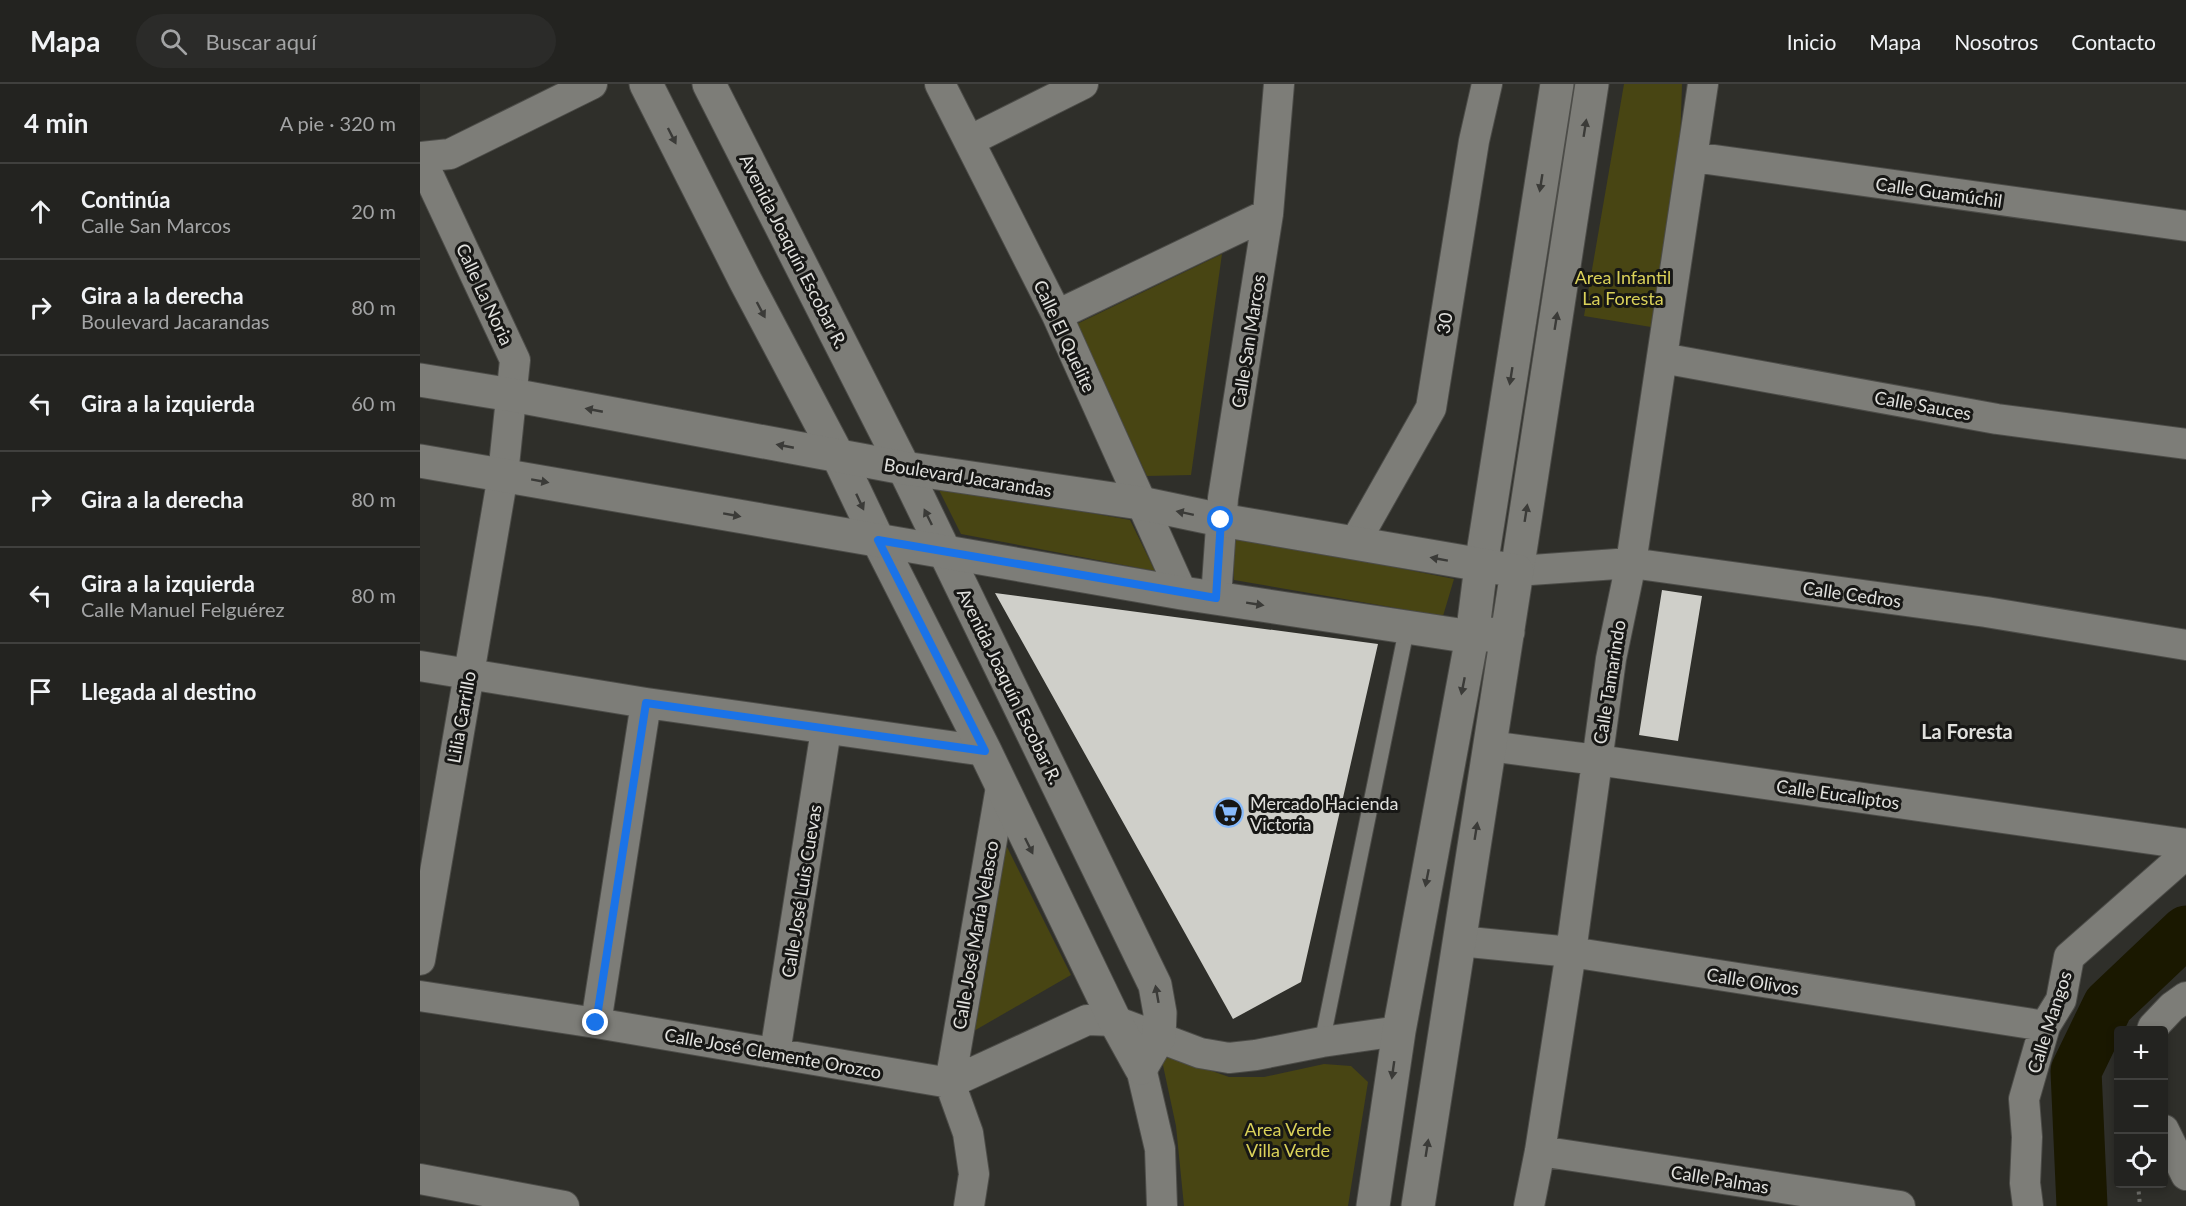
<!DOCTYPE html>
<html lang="es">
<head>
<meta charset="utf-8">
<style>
  body { margin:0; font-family:Lato,sans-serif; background:#2b2b29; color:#f1f3f6 }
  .controls { position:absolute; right:18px; bottom:18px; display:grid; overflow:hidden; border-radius:6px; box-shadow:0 3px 9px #0003 }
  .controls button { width:54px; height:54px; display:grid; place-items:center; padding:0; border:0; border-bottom:2px solid #40403e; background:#232320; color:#f1f3f6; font:30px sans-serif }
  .stop { position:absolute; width:18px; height:18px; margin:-14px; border:4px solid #1a73e8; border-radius:50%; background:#fff }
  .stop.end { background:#1a73e8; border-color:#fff; box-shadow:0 2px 6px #0008 }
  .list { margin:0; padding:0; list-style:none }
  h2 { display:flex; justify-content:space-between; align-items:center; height:78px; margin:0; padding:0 24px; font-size:26px }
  h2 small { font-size:20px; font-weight:400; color:#a3a4a5 }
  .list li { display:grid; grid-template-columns:39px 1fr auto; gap:18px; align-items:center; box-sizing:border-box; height:96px; padding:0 24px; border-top:2px solid #40403e }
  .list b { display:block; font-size:22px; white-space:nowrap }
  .list p { margin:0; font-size:20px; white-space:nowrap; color:#a3a4a5 }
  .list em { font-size:20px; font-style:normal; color:#a3a4a5 }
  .icon { flex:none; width:33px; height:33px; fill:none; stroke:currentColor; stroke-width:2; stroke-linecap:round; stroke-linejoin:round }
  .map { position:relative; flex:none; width:1766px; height:1122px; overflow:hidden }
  header { display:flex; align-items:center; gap:36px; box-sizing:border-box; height:84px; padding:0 30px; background:#232320; border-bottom:2px solid #40403e }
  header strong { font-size:28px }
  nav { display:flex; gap:33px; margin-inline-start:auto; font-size:21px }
  .search { width:420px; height:54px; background:#2b2b29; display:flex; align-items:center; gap:15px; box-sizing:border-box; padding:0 21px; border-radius:33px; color:#a3a4a5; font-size:22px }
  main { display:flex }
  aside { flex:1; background:#232320 }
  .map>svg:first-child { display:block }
  .green { fill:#484513 }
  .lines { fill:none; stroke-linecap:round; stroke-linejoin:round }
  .river { stroke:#1a1800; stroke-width:51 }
  .building { fill:#cfcfc9 }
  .service-casing { stroke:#4c4c48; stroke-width:17 }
  .minor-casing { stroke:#4c4c48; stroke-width:32 }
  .tertiary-casing { stroke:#4c4c48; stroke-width:35 }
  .secondary-casing { stroke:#4c4c48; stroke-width:35 }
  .path { stroke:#6d6d69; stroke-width:4; stroke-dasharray:3 4.5; stroke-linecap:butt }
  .service { stroke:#7d7d78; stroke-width:15 }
  .minor { stroke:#7d7d78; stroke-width:30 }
  .tertiary { stroke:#7d7d78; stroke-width:33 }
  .secondary { stroke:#7d7d78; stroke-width:33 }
  .oneway { fill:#3b3b38 }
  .route { stroke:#1a73e8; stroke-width:8 }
  .labels { text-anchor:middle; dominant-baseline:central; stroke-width:6; stroke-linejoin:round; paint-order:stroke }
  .street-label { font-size:18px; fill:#e1e1de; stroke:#171715 }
  .park-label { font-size:18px; fill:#dad159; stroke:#171715 }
  .poi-label { font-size:18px; fill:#e1e1de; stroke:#171715; text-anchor:start }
  .neighbourhood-label { font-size:20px; font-weight:bold; fill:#e1e1de; stroke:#171715 }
</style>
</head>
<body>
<header>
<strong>Mapa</strong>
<div class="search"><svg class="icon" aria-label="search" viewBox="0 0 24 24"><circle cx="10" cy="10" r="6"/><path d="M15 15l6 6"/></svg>Buscar aquí</div>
<nav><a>Inicio</a><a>Mapa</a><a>Nosotros</a><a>Contacto</a></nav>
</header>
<main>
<aside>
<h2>4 min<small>A pie · 320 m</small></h2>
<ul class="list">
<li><svg class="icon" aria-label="ahead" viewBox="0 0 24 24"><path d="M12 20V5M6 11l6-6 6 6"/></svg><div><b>Continúa</b><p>Calle San Marcos</p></div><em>20 m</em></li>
<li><svg class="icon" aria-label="right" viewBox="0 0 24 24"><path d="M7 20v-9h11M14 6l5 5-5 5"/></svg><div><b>Gira a la derecha</b><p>Boulevard Jacarandas</p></div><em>80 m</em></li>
<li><svg class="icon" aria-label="left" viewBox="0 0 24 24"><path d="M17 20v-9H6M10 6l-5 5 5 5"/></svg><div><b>Gira a la izquierda</b></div><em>60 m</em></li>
<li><svg class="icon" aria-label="right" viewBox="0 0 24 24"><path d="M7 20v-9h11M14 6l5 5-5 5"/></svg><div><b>Gira a la derecha</b></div><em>80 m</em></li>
<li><svg class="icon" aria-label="left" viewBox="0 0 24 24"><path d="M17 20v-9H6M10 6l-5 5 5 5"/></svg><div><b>Gira a la izquierda</b><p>Calle Manuel Felguérez</p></div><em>80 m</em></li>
<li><svg class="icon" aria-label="arrive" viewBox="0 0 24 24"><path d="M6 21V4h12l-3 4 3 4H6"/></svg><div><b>Llegada al destino</b></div></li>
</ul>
</aside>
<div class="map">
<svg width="1766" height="1122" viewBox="0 0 1766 1122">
  <rect width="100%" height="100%" fill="#2f2f2a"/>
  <path class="green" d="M1204,0h58l-2,61 -29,182 -67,-11z
    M802,170l-31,221 -44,1 -70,-152z
    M517,402l193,34 25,51 -194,-37z
    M812,451l222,44 -11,37 -209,-36z
    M566,721l85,170 -118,68z
    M741,972l37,10 31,11h35l60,-13 27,2 17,16 -20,124h-164l-8,-80z"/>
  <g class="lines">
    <path class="river" d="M1662,1122l-6,-135 32,-66 78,-74"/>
  </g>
  <path class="building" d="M1242,506l40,6 -24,145 -39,-6z
    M575,509l383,51 -77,338 -68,37z"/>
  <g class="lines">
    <defs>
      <path id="service" d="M902,958l85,-415"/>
      <path id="minor" d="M520,0l117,231 125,278
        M549,57l114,-57
        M0,73l95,203 -12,115 -83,485
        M0,73l30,-3 142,-70
        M1273,73l493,69
        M637,231l211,-101
        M1242,274l335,61 189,25
        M934,460l77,-136 43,-267 13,-57
        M1097,487l114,-8 355,49 200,33
        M796,514l7,-100 45,-284 11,-130
        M0,582l226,37 339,48
        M1069,662l108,14 589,84
        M1039,857l112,11 474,74
        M0,912l176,27 354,60 137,-63 28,1 85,32 29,5 27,-3 66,-13 77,-11
        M176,939l50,-320
        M1732,946l1,-3 19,-20 14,-10
        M355,969l51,-323
        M721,984l19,81 2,57
        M1744,1046l22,45
        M1120,1067l360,55
        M0,1095l144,27
        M549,1122l5,-32 -6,-41 -18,-50 51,-296
        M1109,1122l11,-55 31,-199 40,-293 20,-96 72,-479
        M1608,1122l-3,-23 2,-46 -3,-38 21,-73 16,-26 8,-43 117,-103"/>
      <path id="tertiary" d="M226,0l100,198 92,174 40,84 107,211 130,270 26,47
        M289,0l195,384 251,517 5,28 -1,24 -18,31
        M1061,482l76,-482
        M1097,487l75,-487"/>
      <path id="secondary" d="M0,296l92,15 392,73 236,35 81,17 296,51 -99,635
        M0,377l762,132 290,44 36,-5
        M953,1122l26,-175 73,-394 9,-71"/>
    </defs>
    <use href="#service" class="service-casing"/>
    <use href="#minor" class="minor-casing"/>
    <use href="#tertiary" class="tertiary-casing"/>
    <use href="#secondary" class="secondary-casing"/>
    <path class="path" d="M1718,1100l2,22"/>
    <use href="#service" class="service"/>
    <use href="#minor" class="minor"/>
    <use href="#tertiary" class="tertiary"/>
    <use href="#secondary" class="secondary"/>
  </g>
  <defs><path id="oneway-solid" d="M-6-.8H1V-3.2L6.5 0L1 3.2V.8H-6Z" transform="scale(1.5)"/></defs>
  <g class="oneway">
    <use href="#oneway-solid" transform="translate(1165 44) rotate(-81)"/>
    <use href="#oneway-solid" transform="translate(252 52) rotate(63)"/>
    <use href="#oneway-solid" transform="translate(1121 99) rotate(99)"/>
    <use href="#oneway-solid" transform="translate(341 226) rotate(62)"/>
    <use href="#oneway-solid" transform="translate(1136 237) rotate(-81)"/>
    <use href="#oneway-solid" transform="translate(1091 292) rotate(99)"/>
    <use href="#oneway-solid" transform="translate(174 326) rotate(-169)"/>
    <use href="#oneway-solid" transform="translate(365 362) rotate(-169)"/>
    <use href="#oneway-solid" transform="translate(120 397) rotate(10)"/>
    <use href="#oneway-solid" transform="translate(440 418) rotate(65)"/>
    <use href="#oneway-solid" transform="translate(765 429) rotate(-168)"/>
    <use href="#oneway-solid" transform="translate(1106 429) rotate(-81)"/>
    <use href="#oneway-solid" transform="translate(312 431) rotate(10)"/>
    <use href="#oneway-solid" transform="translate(508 433) rotate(-116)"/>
    <use href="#oneway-solid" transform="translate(1019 475) rotate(-170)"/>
    <use href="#oneway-solid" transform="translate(835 520) rotate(9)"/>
    <use href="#oneway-solid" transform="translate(1043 602) rotate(101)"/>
    <use href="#oneway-solid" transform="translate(1056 747) rotate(-81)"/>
    <use href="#oneway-solid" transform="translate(609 762) rotate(64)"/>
    <use href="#oneway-solid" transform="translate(1007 794) rotate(101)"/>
    <use href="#oneway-solid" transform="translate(737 910) rotate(-100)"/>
    <use href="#oneway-solid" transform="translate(973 986) rotate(98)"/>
    <use href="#oneway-solid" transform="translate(1007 1064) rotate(-81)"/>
  </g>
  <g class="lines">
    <path class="route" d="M176,939l50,-320 339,48 -107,-211 338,58 5,-78"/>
  </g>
  <defs>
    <symbol id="supermarket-ring" viewBox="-11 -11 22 22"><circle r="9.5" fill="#171715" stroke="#88bbfc" stroke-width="1.5"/><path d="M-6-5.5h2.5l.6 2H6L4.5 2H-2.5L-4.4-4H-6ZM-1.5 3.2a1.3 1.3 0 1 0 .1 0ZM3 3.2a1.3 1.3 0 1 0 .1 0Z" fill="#88bbfc"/></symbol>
  </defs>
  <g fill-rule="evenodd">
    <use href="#supermarket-ring" x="792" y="712" width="33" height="33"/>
  </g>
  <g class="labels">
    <g class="street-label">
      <text transform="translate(1519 108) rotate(8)">Calle Guamúchil</text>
      <text transform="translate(374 167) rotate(63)">Avenida Joaquín Escobar R.</text>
      <text transform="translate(65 210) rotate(65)">Calle La Noria</text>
      <text transform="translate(1024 239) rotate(-81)">30</text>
      <text transform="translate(645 252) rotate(65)">Calle El Quelite</text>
      <text transform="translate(828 257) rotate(-81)">Calle San Marcos</text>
      <text transform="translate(1503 321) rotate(10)">Calle Sauces</text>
      <text transform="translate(548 393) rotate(9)">Boulevard Jacarandas</text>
      <text transform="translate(1432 510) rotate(8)">Calle Cedros</text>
      <text transform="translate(1189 598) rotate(-81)">Calle Tamarindo</text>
      <text transform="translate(590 602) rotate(64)">Avenida Joaquín Escobar R.</text>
      <text transform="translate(41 633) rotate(-80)">Lilia Carrillo</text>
      <text transform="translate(1418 710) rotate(8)">Calle Eucaliptos</text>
      <text transform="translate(381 807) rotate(-81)">Calle José Luis Cuevas</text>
      <text transform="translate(555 851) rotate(-80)">Calle José María Velasco</text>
      <text transform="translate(1333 897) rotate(9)">Calle Olivos</text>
      <text transform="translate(1629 938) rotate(-72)">Calle Mangos</text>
      <text transform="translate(353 969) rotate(10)">Calle José Clemente Orozco</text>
      <text transform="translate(1300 1095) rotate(9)">Calle Palmas</text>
    </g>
    <g class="park-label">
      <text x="1203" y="193">Area Infantil<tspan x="1203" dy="21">La Foresta</tspan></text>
      <text x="868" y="1045">Area Verde<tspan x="868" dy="21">Villa Verde</tspan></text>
    </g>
    <g class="poi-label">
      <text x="830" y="719">Mercado Hacienda<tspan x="830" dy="21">Victoria</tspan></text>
    </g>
    <g class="neighbourhood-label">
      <text x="1547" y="647">La Foresta</text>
    </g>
  </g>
</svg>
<div class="controls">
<button>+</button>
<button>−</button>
<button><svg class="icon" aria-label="locate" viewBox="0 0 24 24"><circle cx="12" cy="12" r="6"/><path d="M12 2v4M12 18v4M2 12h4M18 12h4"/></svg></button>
</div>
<div class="stop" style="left:801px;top:436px"></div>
<div class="stop end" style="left:176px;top:939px"></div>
</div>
</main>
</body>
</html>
